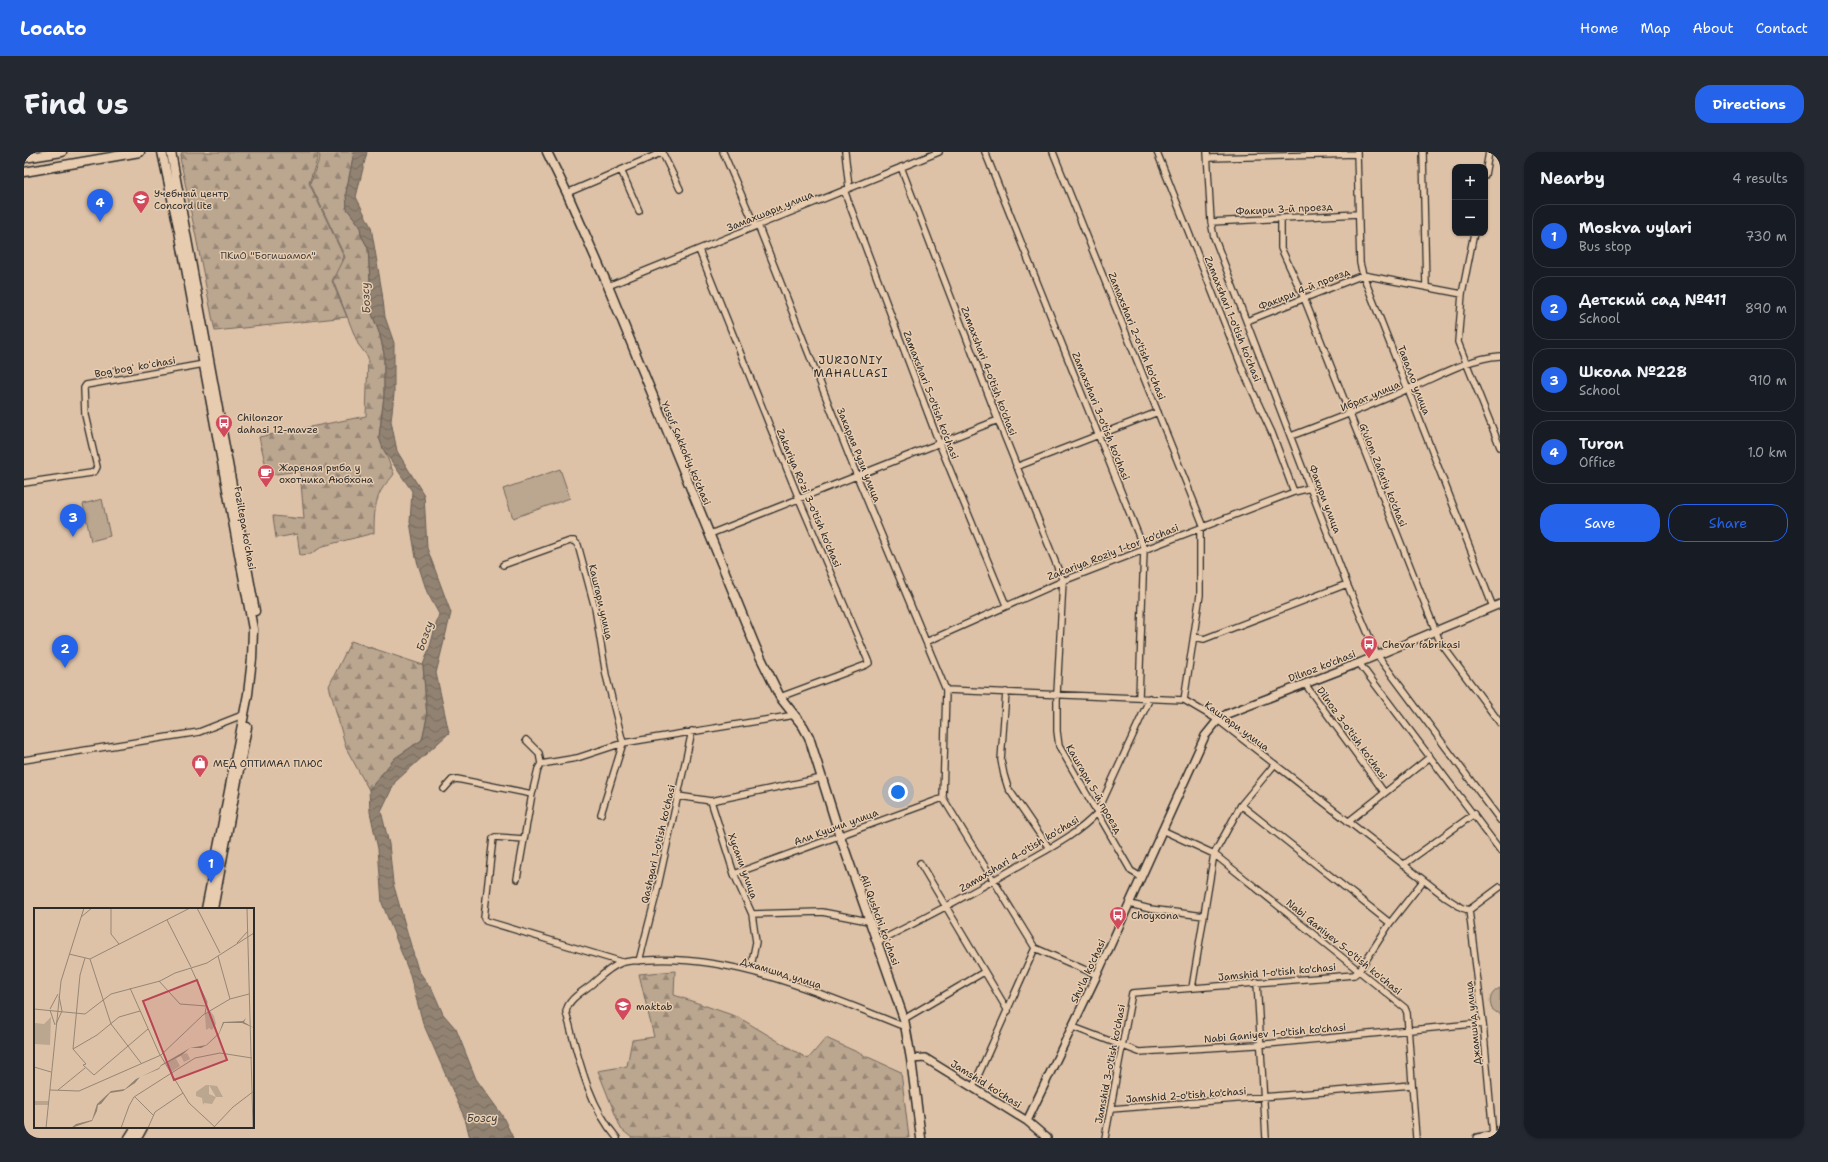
<!DOCTYPE html>
<html lang="en">
<head>
<meta charset="utf-8">
<style>
  body { margin:0; font-family:"Shantell Sans",sans-serif; background:#242831; color:#f1f3f6 }
  .controls { position:absolute; right:12px; top:12px; display:grid; overflow:hidden; border-radius:8px; box-shadow:0 1px 3px #0004 }
  .controls button { width:36px; height:36px; display:grid; place-items:center; padding:0; border:0; border-bottom:1px solid #363941; background:#171b24; color:#f1f3f6; font:20px sans-serif }
  .you { position:absolute; left:874px; top:640px; width:14px; height:14px; margin:-10px; border:3px solid #fff; border-radius:50%; background:#1a73e8; box-shadow:0 0 0 6px #1a73e833 }
  .badge { display:grid; place-items:center; width:26px; height:26px; border-radius:50%; background:#2563eb; color:#fff; font-size:13px; font-weight:700 }
  .pin { position:absolute; translate:-50% -33px; filter:drop-shadow(0 1px 2px #0008) }
  .pin::after { content:''; position:absolute; top:21px; width:14px; height:12px; background:inherit; clip-path:polygon(0 0,100% 0,50% 100%) }
  .list { margin:0; padding:0; list-style:none }
  h2 { display:flex; justify-content:space-between; align-items:center; height:52px; margin:0; padding:0 16px; font-size:17px }
  h2 small { font-size:13px; font-weight:400; color:#9ea1a6 }
  .list li { display:grid; grid-template-columns:26px 1fr auto; gap:12px; align-items:center; box-sizing:border-box; height:64px; margin:0 8px 8px; padding:0 8px; border:1px solid #363941; border-radius:16px }
  .list b { display:block; font-size:15px; white-space:nowrap }
  .list p { margin:0; font-size:13px; white-space:nowrap; color:#9ea1a6 }
  .list em { font-size:13px; font-style:normal; color:#9ea1a6 }
  .actions { display:flex; gap:8px; padding:12px 16px }
  .actions a { flex:1; padding:9px 0; border:1px solid #2563eb; border-radius:16px; text-align:center; font-size:14px; color:#2563eb }
  .actions .main { background:#2563eb; color:#fff }
  .map { position:relative; flex:none; width:1476px; height:986px; overflow:hidden; border-radius:16px }
  header { display:flex; align-items:center; gap:24px; box-sizing:border-box; height:56px; padding:0 20px; background:#2563eb; color:#fff }
  header strong { font-size:19px }
  nav { display:flex; gap:22px; margin-inline-start:auto; font-size:14px }
  .intro { display:flex; align-items:center; justify-content:space-between; box-sizing:border-box; height:96px; padding:0 24px }
  h1 { margin:0; font-size:28px }
  .button { padding:10px 18px; border-radius:16px; background:#2563eb; color:#fff; font-size:14px; font-weight:700 }
  main { display:flex; gap:24px; padding:0 24px }
  aside { flex:1; background:#171b24; border-radius:16px; box-shadow:0 1px 3px #0004 }
  .map>svg:first-child { display:block }
  .forest { fill:url(#forest-firs); stroke:#73685e }
  .pitch { fill:#bba690; stroke:#73685e }
  .water { fill:url(#water-waves); stroke:#685f56 }
  .lines { fill:none; stroke-linecap:round; stroke-linejoin:round }
  .minor-casing { stroke:#2b2b2b; stroke-width:8 }
  .tertiary-casing { stroke:#2b2b2b; stroke-width:10 }
  .secondary-casing { stroke:#2b2b2b; stroke-width:11 }
  .primary-casing { stroke:#2b2b2b; stroke-width:11 }
  .minor { stroke:#e8ccaf; stroke-width:5.5 }
  .tertiary { stroke:#e8ccaf; stroke-width:7 }
  .secondary { stroke:#e8ccaf; stroke-width:8 }
  .primary { stroke:#e8ccaf; stroke-width:8 }
  .labels { text-anchor:middle; dominant-baseline:central; stroke-width:3; stroke-linejoin:round; paint-order:stroke }
  .poi-label { font-size:10px; fill:#2b2b2b; stroke:#e8ccaf; text-anchor:start }
  .street-label { font-size:10px; fill:#2b2b2b; stroke:#e8ccaf }
  .park-label { font-size:10px; fill:#413d3a; stroke:#e8ccaf }
  .water-label { font-size:11px; font-style:italic; fill:#44413d; stroke:#e8ccaf }
  .neighbourhood-label { font-size:11px; letter-spacing:1px; fill:#2b2b2b; stroke:#e8ccaf }
  .inset-road { fill:none; stroke:#968675; stroke-width:1 }
  .view { fill:#b84454; fill-opacity:0.15; stroke:#b84454; stroke-width:2 }
  .inset-edge { fill:none; stroke:#2b2b2b; stroke-width:2 }
</style>
</head>
<body>
<header>
<strong>Locato</strong>
<nav><a>Home</a><a>Map</a><a>About</a><a>Contact</a></nav>
</header>
<div class="intro"><h1>Find us</h1><a class="button">Directions</a></div>
<main>
<div class="map">
<svg width="1476" height="986" viewBox="0 0 1476 986">
  <defs>
    <pattern id="forest-firs" width="22" height="20" patternUnits="userSpaceOnUse"><rect width="22" height="20" fill="#bba690"/><path d="M5 1l3.5 6h-7zM16 11l3.5 6h-7z" fill="#988776"/></pattern>
    <pattern id="water-waves" width="16" height="10" patternUnits="userSpaceOnUse"><rect width="16" height="10" fill="#918272"/><path d="M0 5q4-4 8 0t8 0" fill="none" stroke="#776b5e"/></pattern>
  </defs>
  <rect width="100%" height="100%" fill="#ddc2a7"/>
  <filter id="ink" filterUnits="userSpaceOnUse"><feTurbulence type="fractalNoise" baseFrequency=".025" numOctaves="2"/><feDisplacementMap in="SourceGraphic" scale="8" xChannelSelector="R" yChannelSelector="G"/><feConvolveMatrix kernelMatrix="1 2 1 2 8 2 1 2 1" color-interpolation-filters="sRGB"/></filter>
  <g filter="url(#ink)">
    <path class="forest" d="M158,0h135l1,5 -9,26 35,74 -12,24 15,36 -132,14 -35,-173z
      M294,0h36l-8,41 1,16 13,17 1,9 7,13 4,66 8,21 4,19v42l-5,41 15,37c-3,5 -7,8 -10,12 -10,13 -10,32 -10,47l-51,13 -12,8 -11,1 -3,-21 -21,4 -3,-22 31,3 -4,-48 -32,4 -9,-38 107,-21 2,-59 -10,-13 -25,-63 12,-24 -35,-74 10,-26z
      M327,489l72,24 4,52 -5,23 -27,18 -26,32 -23,-42 -17,-62z
      M651,819l-1,24 64,22 70,42 18,-21 75,34 8,66h-277l-11,-9 -23,-58 29,-5 5,-26 22,-3 -15,-63z"/>
    <path class="pitch" d="M536,317l10,29 -57,20 -10,-29z
      M78,347l8,37 -19,5 -8,-37z
      M1476,836v27l-8,-6c-4,-9 -1,-17 8,-21z"/>
    <path class="water" d="M330,0h13l-11,45 15,30 11,65 3,25 9,26v51l-3,27 6,30 27,44 3,53 24,65 -15,60 13,60 -54,49 -14,29 8,33 4,39 25,87 15,21 10,23 13,15 20,50 26,36 11,23h-43l-5,-19 -42,-96 -14,-51 -27,-69 -4,-54 -8,-37 -1,-22 26,-32 27,-18 5,-23 -4,-52 7,-19 9,-32 -12,-22 -11,-34 -6,-36 2,-31 -29,-42 -4,-12 5,-41v-42l-4,-19 -8,-21 -4,-66 -7,-13 -1,-9 -13,-17 -1,-16z"/>
    <g class="lines">
      <defs>
        <path id="minor" d="M638,0l18,37
          M699,0l32,74
          M821,0l4,36
          M961,0l159,397 -5,148
          M1029,0l151,375
          M1133,0l88,223 27,58 22,59
          M1183,0l4,70 3,15 133,347 30,71 123,165
          M1333,0l3,111 3,12 130,332
          M1399,0l3,135
          M1184,6l149,-4
          M877,15l97,253 65,161 -6,113v37l2,15 72,125 10,6
          M597,18l18,41
          M1461,23l4,-23
          M820,38l95,253 67,162
          M543,41l96,-41
          M1257,67v29l23,50 136,344 60,81
          M1187,70l147,-8
          M734,73l99,251 89,214 -3,108 92,150 62,27
          M1450,81l-12,61 -4,48 42,105
          M675,98l100,249 70,164 -3,2 -86,32
          M584,134l331,-134
          M1223,169l116,-46 99,19
          M1267,284c40,-15 79,-30 117,-47 29,-12 60,-31 92,-33
          M992,315l142,-55
          M0,331l67,-10 4,-2 2,-4 -12,-52 -1,-27 2,-3 118,-21
          M686,382l288,-114
          M479,413l67,-24h4l4,4 17,63 11,67 17,68 -22,71
          M1171,485l9,2 143,-55
          M902,490l137,-61 231,-89 16,-4
          M1335,511l141,187
          M1281,532l79,108
          M922,538l238,10 34,20 230,179 14,9 7,2
          M982,540l-5,68 3,15 4,13 41,60
          M1160,548l16,-105v-67
          M502,588l13,13 2,11
          M0,608l175,-28 46,-18
          M420,637l8,-9 5,-1 75,15
          M654,644l33,5 23,73 18,40 4,28 -6,29
          M687,649l111,-23
          M1217,653l149,118
          M1324,670l82,-65
          M1138,678l52,24 191,154 2,5 9,125
          M500,687l-29,-2 -2,1 -9,80 2,3 136,41
          M896,711l88,148
          M1379,713l71,-51
          M710,722l209,-76
          M493,727l15,-85 6,-25 3,-5 36,-6 46,-15 172,-28
          M1106,752l20,5 54,7
          M1445,758l14,113 10,112
          M1445,758l31,-23
          M728,762l70,-2 46,9
          M853,790c49,-24 97,-50 145,-78 26,-15 55,-29 75,-51l53,-115
          M615,809l17,-66 36,-164
          M1233,830l9,156
          M1168,836l22,-134 27,-49 34,-41
          M880,867l80,-47
          M1049,875l66,25 117,-7 227,-22
          M949,935l62,-139
          M1087,957l301,-24
          M593,986c-30,-35 -39,-83 -51,-126 2,-13 16,-20 26,-28 9,-8 18,-17 29,-21 8,-3 19,-2 27,-3 88,-5 177,35 257,67
          M1081,986l27,-145 222,-18 5,-4 31,-48 33,-42"/>
        <path id="tertiary" d="M887,907l14,-1 102,63 20,17
          M1003,969l70,-146 108,-239 13,-16 9,-6 132,-51 141,-59
          M1453,986l23,-4"/>
        <path id="secondary" d="M138,0l17,79 74,398 -1,30 -4,35 -42,215
          M147,0l84,459
          M523,0l20,41 41,93 148,362 24,49 23,29 6,11 31,99 64,183 7,40 10,79
          M189,757l34,-182
          M105,986l7,-11
          M113,986l6,-11"/>
        <path id="primary" d="M0,6l38,-6
          M0,20l116,-20"/>
      </defs>
      <use href="#minor" class="minor-casing"/>
      <use href="#tertiary" class="tertiary-casing"/>
      <use href="#secondary" class="secondary-casing"/>
      <use href="#primary" class="primary-casing"/>
      <use href="#minor" class="minor"/>
      <use href="#tertiary" class="tertiary"/>
      <use href="#secondary" class="secondary"/>
      <use href="#primary" class="primary"/>
    </g>
  </g>
  <defs>
    <symbol id="school-pin" viewBox="-11 -11 22 30"><path d="M0 17L-7.5 6A9.5 9.5 0 1 1 7.5 6Z" fill="#d1495b" stroke="#e8ccaf"/><path d="M0-5L7-2L0 1L-7-2ZM-4 1L0 2.5L4 1V4Q0 6-4 4Z" fill="#fff"/></symbol>
    <symbol id="bus-pin" viewBox="-11 -11 22 30"><path d="M0 17L-7.5 6A9.5 9.5 0 1 1 7.5 6Z" fill="#d1495b" stroke="#e8ccaf"/><path d="M-5-6H5V4H4V6H2V4H-2V6H-4V4H-5ZM-3.5-4V0h7V-4ZM-3.5 1.2v1.5H-2V1.2ZM2 1.2v1.5H3.5V1.2Z" fill="#fff"/></symbol>
    <symbol id="cafe-pin" viewBox="-11 -11 22 30"><path d="M0 17L-7.5 6A9.5 9.5 0 1 1 7.5 6Z" fill="#d1495b" stroke="#e8ccaf"/><path d="M-5.5-4.5H6V0H3Q3 3.5 0 3.5H-2.5Q-5.5 3.5-5.5 0ZM3-3.2v2h1.7v-2ZM-6 4.5H4V6H-6Z" fill="#fff"/></symbol>
    <symbol id="shop-pin" viewBox="-11 -11 22 30"><path d="M0 17L-7.5 6A9.5 9.5 0 1 1 7.5 6Z" fill="#d1495b" stroke="#e8ccaf"/><path d="M-5-2.5h2.3a2.7 3.5 0 0 1 5.4 0H5L5.5 6h-11ZM-1.5-2.5h3a1.5 2.3 0 0 0-3 0Z" fill="#fff"/></symbol>
  </defs>
  <g fill-rule="evenodd">
    <use href="#school-pin" x="107" y="37" width="20" height="27"/>
    <use href="#bus-pin" x="190" y="261" width="20" height="27"/>
    <use href="#cafe-pin" x="232" y="311" width="20" height="27"/>
    <use href="#bus-pin" x="1335" y="482" width="20" height="27"/>
    <use href="#shop-pin" x="166" y="601" width="20" height="27"/>
    <use href="#bus-pin" x="1084" y="753" width="20" height="27"/>
    <use href="#school-pin" x="589" y="844" width="20" height="27"/>
  </g>
  <g class="labels">
    <g class="poi-label">
      <text x="130" y="41">Учебный центр<tspan x="130" dy="12">Concord lite</tspan></text>
      <text x="213" y="265">Chilonzor<tspan x="213" dy="12">dahasi 12-mavze</tspan></text>
      <text x="255" y="315">Жареная рыба у<tspan x="255" dy="12">охотника Аюбхона</tspan></text>
      <text x="1358" y="492">Chevar fabrikasi</text>
      <text x="189" y="611">МЕД ОПТИМАЛ ПЛЮС</text>
      <text x="1107" y="763">Choyxona</text>
      <text x="612" y="854">maktab</text>
    </g>
    <g class="street-label">
      <text transform="translate(1260 57) rotate(-3)">Факири 3-й проезд</text>
      <text transform="translate(746 59) rotate(-22)">Замахшари улица</text>
      <text transform="translate(1280 137) rotate(-22)">Факири 4-й проезд</text>
      <text transform="translate(1209 167) rotate(68)">Zamaxshari 1-o'tish ko'chasi</text>
      <text transform="translate(1113 184) rotate(68)">Zamaxshari 2-o'tish ko'chasi</text>
      <text transform="translate(111 215) rotate(-10)">Bogʻbogʻ koʻchasi</text>
      <text transform="translate(965 219) rotate(69)">Zamaxshari 4-o'tish ko'chasi</text>
      <text transform="translate(1390 228) rotate(69)">Тавалло улица</text>
      <text transform="translate(907 243) rotate(69)">Zamaxshari 5-o'tish ko'chasi</text>
      <text transform="translate(1346 244) rotate(-23)">Ибрат улица</text>
      <text transform="translate(1077 264) rotate(68)">Zamaxshari 3-o'tish ko'chasi</text>
      <text transform="translate(662 301) rotate(67)">Yusuf Sakkokiy ko'chasi</text>
      <text transform="translate(835 303) rotate(68)">Закария Рузи улица</text>
      <text transform="translate(1359 323) rotate(68)">G'ulom Zafariy ko'chasi</text>
      <text transform="translate(785 346) rotate(67)">Zakariya Ro'zi 3-o'tish ko'chasi</text>
      <text transform="translate(1301 347) rotate(69)">Факири улица</text>
      <text transform="translate(221 376) rotate(80)">Foziltepa ko'chasi</text>
      <text transform="translate(1089 400) rotate(-21)">Zakariya Roziy 1-tor ko'chasi</text>
      <text transform="translate(577 450) rotate(77)">Кашгари улица</text>
      <text transform="translate(1298 514) rotate(-21)">Dilnoz ko'chasi</text>
      <text transform="translate(1213 574) rotate(36)">Кашгари улица</text>
      <text transform="translate(1328 581) rotate(54)">Dilnoz 3-o'tish ko'chasi</text>
      <text transform="translate(1070 637) rotate(60)">Кашгари 5-й проезд</text>
      <text transform="translate(812 675) rotate(-20)">Али Кушчи улица</text>
      <text transform="translate(634 692) rotate(-77)">Qashgari 1-o'tish ko'chasi</text>
      <text transform="translate(995 702) rotate(-31)">Zamaxshari 4-o'tish ko'chasi</text>
      <text transform="translate(719 714) rotate(70)">Хусани улица</text>
      <text transform="translate(856 768) rotate(70)">Ali Qushchi koʻchasi</text>
      <text transform="translate(1320 795) rotate(39)">Nabi Ganiyev 5-o'tish ko'chasi</text>
      <text transform="translate(1064 819) rotate(-65)">Shu'la ko'chasi</text>
      <text transform="translate(1253 820) rotate(-5)">Jamshid 1-o'tish ko'chasi</text>
      <text transform="translate(757 821) rotate(17)">Джамшид улица</text>
      <text transform="translate(1449 871) rotate(-96)">Джамшид улица</text>
      <text transform="translate(1251 881) rotate(-5)">Nabi Ganiyev 1-o'tish ko'chasi</text>
      <text transform="translate(1086 912) rotate(-79)">Jamshid 3-o'tish ko'chasi</text>
      <text transform="translate(962 932) rotate(32)">Jamshid ko'chasi</text>
      <text transform="translate(1162 943) rotate(-4)">Jamshid 2-o'tish ko'chasi</text>
    </g>
    <g class="park-label">
      <text x="244" y="103">ПКиО "Богишамол"</text>
    </g>
    <g class="water-label">
      <text transform="translate(342 146) rotate(-93)">Бозсу</text>
      <text transform="translate(401 484) rotate(-71)">Бозсу</text>
      <text x="458" y="966">Бозсу</text>
    </g>
    <g class="neighbourhood-label">
      <text x="827" y="208">JURJONIY<tspan x="827" dy="13">MAHALLASI</tspan></text>
    </g>
  </g>
  <g transform="translate(10 756)">
    <rect width="220" height="220" fill="#ddc2a7"/>
    <path d="M176,103l4,5 2,8 -4,6 -3,-2 -3,2 -1,-16zM153,145l3,6 -6,3 -3,-6 -3,1 -2,2 4,7 -9,6 -5,-9 18,-9zM175,177l8,1 6,11h-7z" fill="#bba690"/>
    <path d="M17,109l-1,28 -16,-1 1,-21 9,1zM172,177h3v9l7,3 -4,7 -8,-1 -1,2 -1,-7 -6,-2v-4z" fill="#bba690"/>
    <path d="M212,110l-2,4 10,6 -12,-5h-18l-5,11 -12,11 -6,3h-11l-8,7 -21,11 -2,3 -19,8 -5,6 -12,8 -13,2 -9,11 -3,1 -1,6 -5,10 -21,7 5,-4 16,-4 5,-16 14,-13 14,-2 11,-10 23,-11 2,-3 29,-17 16,-3 13,-12 4,-11 20,-1z" fill="#918272"/>
    <path class="inset-road" d="M77,0v26l8,10M163,0l23,45M213,0l6,220M47,9l11,-9M133,12l24,47M203,35l11,-12M35,46l21,5 100,-51M184,48l12,43M56,51l21,65 30,39M157,60l16,34 -2,12M125,73l21,23 26,2M96,80l29,65 30,50 27,25M25,88l3,15M0,101l51,5 26,-20 49,-13 15,-8 32,-10 47,-30M16,101l8,-15M16,102l5,15M22,116l6,-13M39,141l13,15 -3,1 11,10 54,-46M39,141l7,-74 5,-17M39,141l24,-14 22,-18 21,-6M0,159l17,5M16,182l29,1 82,-36 42,-40 27,-16 19,-5M24,182l27,-22M101,189l18,18M0,194h15M0,196h14M180,219l19,-20 21,-16M12,220l15,-147 23,-73M87,220l8,-22 5,-9 61,-39 25,-5 32,5M114,220l7,-16 28,-19"/>
    <path class="view" d="M163,72l30,80 -53,20 -31,-79z"/>
    <rect width="220" height="220" class="inset-edge"/>
  </g>
</svg>
<div class="controls">
<button>+</button>
<button>−</button>
</div>
<div class="you"></div>
<div class="pin badge" style="left:187px;top:731px">1</div>
<div class="pin badge" style="left:41px;top:516px">2</div>
<div class="pin badge" style="left:49px;top:385px">3</div>
<div class="pin badge" style="left:76px;top:70px">4</div>
</div>
<aside>
<h2>Nearby<small>4 results</small></h2>
<ul class="list">
<li><span class="badge">1</span><div><b>Moskva uylari</b><p>Bus stop</p></div><em>730 m</em></li>
<li><span class="badge">2</span><div><b>Детский сад №411</b><p>School</p></div><em>890 m</em></li>
<li><span class="badge">3</span><div><b>Школа №228</b><p>School</p></div><em>910 m</em></li>
<li><span class="badge">4</span><div><b>Turon</b><p>Office</p></div><em>1.0 km</em></li>
</ul>
<div class="actions"><a class="main">Save</a><a>Share</a></div>
</aside>
</main>
</body>
</html>
